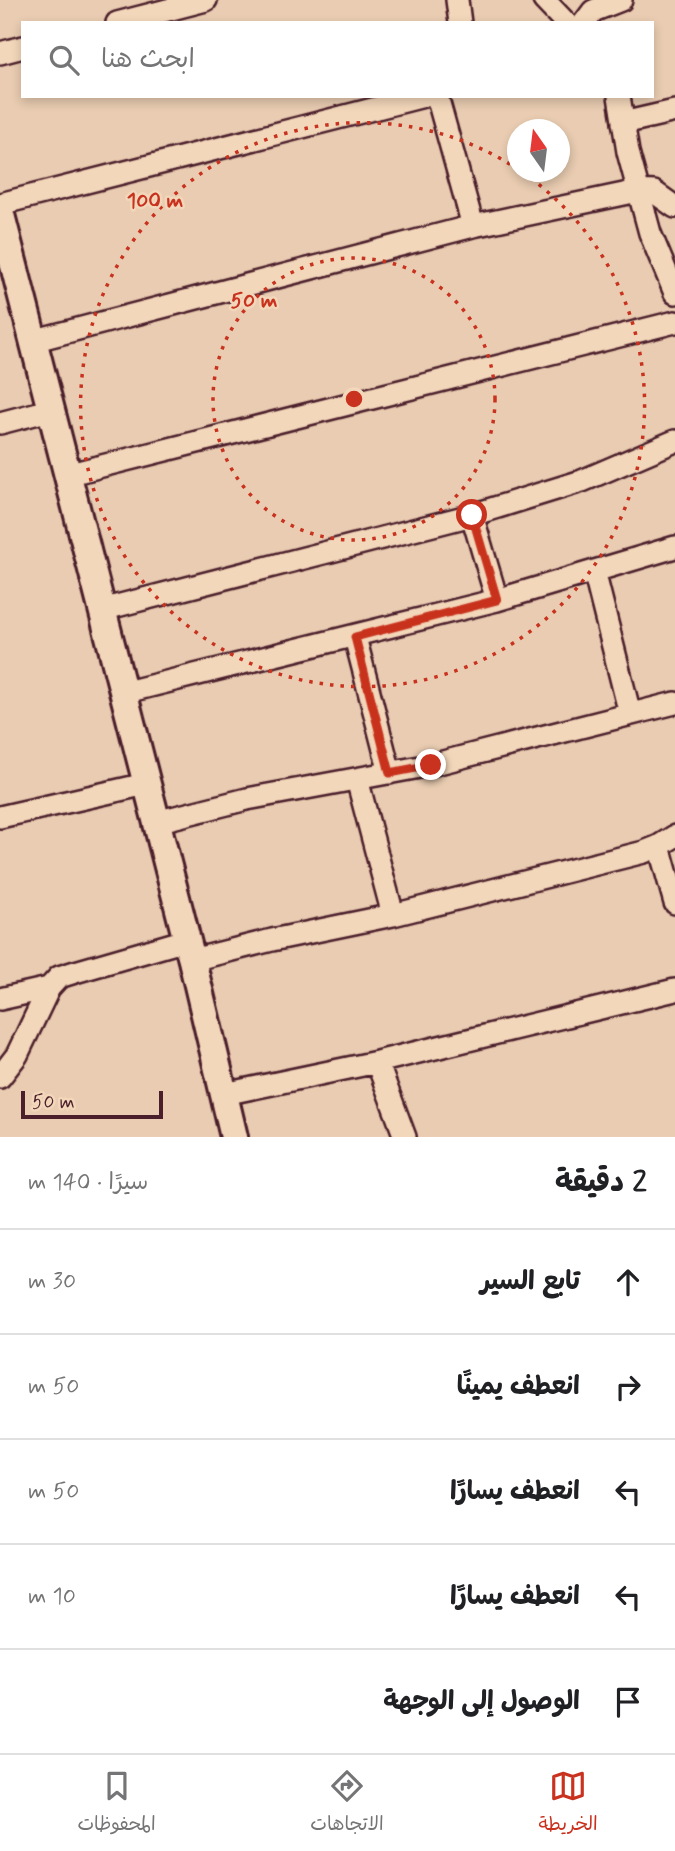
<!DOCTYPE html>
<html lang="ar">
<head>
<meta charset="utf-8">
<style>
  body { margin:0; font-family:Mynerve,"Playpen Sans Arabic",sans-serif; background:#f6f6f6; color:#202124; direction:rtl }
  .compass { position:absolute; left:507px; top:119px; width:63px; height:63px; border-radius:50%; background:#fff; box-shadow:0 4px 10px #0003; rotate:346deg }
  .scale { position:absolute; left:21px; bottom:18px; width:142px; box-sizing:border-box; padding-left:7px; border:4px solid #4a1f2b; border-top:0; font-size:19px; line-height:24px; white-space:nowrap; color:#4a1f2b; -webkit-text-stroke:5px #f3d7ba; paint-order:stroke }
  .stop { position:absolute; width:21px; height:21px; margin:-16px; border:5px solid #c8321e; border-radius:50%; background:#fff }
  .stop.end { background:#c8321e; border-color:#fff; box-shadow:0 2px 7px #0008 }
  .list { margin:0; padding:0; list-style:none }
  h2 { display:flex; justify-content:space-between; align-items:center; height:91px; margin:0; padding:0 28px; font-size:30px }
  h2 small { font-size:23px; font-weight:400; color:#757577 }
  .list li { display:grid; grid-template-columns:46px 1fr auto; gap:21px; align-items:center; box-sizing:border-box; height:105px; padding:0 28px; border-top:2px solid #e0e0e0 }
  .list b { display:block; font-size:26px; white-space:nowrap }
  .list em { font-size:23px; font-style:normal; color:#757577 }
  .icon { flex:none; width:38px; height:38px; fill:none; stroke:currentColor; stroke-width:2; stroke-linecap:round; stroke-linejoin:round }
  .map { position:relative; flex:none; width:675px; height:1137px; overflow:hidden; direction:ltr }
  .search { position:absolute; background:#fff; box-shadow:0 4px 10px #0003; left:21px; right:21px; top:21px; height:77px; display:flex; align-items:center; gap:18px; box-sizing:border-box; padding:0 24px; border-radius:0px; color:#757577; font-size:26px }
  .sheet { height:616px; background:#fff }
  nav { display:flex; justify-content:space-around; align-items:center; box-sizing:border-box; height:98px; border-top:2px solid #e0e0e0; background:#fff; font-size:19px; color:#757577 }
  nav a { display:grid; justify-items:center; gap:4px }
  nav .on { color:#c8321e }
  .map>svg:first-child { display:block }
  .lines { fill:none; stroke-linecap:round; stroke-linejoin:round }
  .minor-casing { stroke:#4a1f2b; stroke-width:26 }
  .major-casing { stroke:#4a1f2b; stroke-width:32 }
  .minor { stroke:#f3d7ba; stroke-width:21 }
  .major { stroke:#f3d7ba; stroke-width:26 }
  .route { stroke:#c8321e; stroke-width:9 }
  .ring { fill:none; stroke:#c8321e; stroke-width:3.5; stroke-dasharray:3.5 7 }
  .centre { fill:#c8321e; stroke:#f3d7ba; stroke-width:3.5 }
  .ring-label { font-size:21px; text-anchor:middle; font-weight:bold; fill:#c8321e; stroke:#f3d7ba; stroke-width:5; stroke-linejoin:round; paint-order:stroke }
</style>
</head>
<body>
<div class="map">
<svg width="675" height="1137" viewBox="0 0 675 1137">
  <rect width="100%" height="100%" fill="#e9ccb1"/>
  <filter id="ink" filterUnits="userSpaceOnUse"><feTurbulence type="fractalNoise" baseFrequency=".0143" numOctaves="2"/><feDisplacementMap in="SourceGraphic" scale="14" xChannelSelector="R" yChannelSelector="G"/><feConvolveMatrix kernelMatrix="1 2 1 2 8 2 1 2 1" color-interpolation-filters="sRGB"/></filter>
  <g filter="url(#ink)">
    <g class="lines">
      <defs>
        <path id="minor" d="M457,0l3,23
          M544,0l22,23
          M117,23l89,-23
          M584,23l9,-12 28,-11
          M0,53l23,-6
          M619,96l9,56 22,81 25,60
          M623,123l52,-12
          M0,204l424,-108
          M473,226l165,-35 16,1 21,15
          M32,341l441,-115 -36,-130
          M0,423l50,-13
          M66,475l609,-153
          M594,571l36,143
          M497,600l178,-53
          M101,610l371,-95 110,-34 93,-40
          M355,637l35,136
          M122,693l375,-93 -25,-85
          M357,779l36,136
          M0,817l146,-33
          M156,822l91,-23 184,-34 244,-62
          M659,846l16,57
          M192,960l80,-20 121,-25 251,-63 15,-6 16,-10
          M0,999l49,-11 10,-11 16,-5 111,-32
          M377,1062l28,75
          M0,1077l17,-22 32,-67
          M224,1094l153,-32 298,-72"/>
        <path id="major" d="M0,211l192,749 42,177"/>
      </defs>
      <use href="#minor" class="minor-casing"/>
      <use href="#major" class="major-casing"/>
      <use href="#minor" class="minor"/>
      <use href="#major" class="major"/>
    </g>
  </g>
  <g class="lines" filter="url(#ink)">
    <path class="route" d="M431,765l-41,8 -35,-136 142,-37 -25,-85"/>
  </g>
  <g class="ring">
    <circle cx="354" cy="399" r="141"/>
    <path d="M522 172A282 282 0 1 1 516 168"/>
  </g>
  <circle cx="354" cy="399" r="10" class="centre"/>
  <g class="ring-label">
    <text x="155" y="207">100 m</text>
    <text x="254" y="307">50 m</text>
  </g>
</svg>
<svg class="compass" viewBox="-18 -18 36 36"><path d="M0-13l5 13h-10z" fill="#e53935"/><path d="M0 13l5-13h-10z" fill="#757577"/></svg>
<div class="scale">50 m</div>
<div class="stop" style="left:472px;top:515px"></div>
<div class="stop end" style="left:431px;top:765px"></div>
<div class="search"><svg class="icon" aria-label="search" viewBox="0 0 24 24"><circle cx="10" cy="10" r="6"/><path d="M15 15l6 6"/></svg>ابحث هنا</div>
</div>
<section class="sheet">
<h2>2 دقيقة<small>سيرًا · 140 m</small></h2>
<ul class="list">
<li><svg class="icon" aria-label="ahead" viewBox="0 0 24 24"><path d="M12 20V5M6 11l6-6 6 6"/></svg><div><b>تابع السير</b></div><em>30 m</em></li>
<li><svg class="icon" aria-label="right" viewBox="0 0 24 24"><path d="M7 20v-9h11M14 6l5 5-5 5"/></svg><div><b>انعطف يمينًا</b></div><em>50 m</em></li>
<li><svg class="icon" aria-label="left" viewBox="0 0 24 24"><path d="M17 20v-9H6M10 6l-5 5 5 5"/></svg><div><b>انعطف يسارًا</b></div><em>50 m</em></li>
<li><svg class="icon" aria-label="left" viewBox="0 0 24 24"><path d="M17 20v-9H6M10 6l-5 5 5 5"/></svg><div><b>انعطف يسارًا</b></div><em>10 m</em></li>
<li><svg class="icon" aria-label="arrive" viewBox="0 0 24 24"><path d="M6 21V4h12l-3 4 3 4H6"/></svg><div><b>الوصول إلى الوجهة</b></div></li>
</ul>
</section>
<nav>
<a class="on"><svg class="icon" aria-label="map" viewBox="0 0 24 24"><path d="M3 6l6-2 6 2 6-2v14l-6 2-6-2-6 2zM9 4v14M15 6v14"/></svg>الخريطة</a>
<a><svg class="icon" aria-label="directions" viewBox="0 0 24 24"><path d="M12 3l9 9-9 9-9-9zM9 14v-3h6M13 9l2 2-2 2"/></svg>الاتجاهات</a>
<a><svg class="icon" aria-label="saved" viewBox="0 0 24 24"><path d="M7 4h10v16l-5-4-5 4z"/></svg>المحفوظات</a>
</nav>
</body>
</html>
